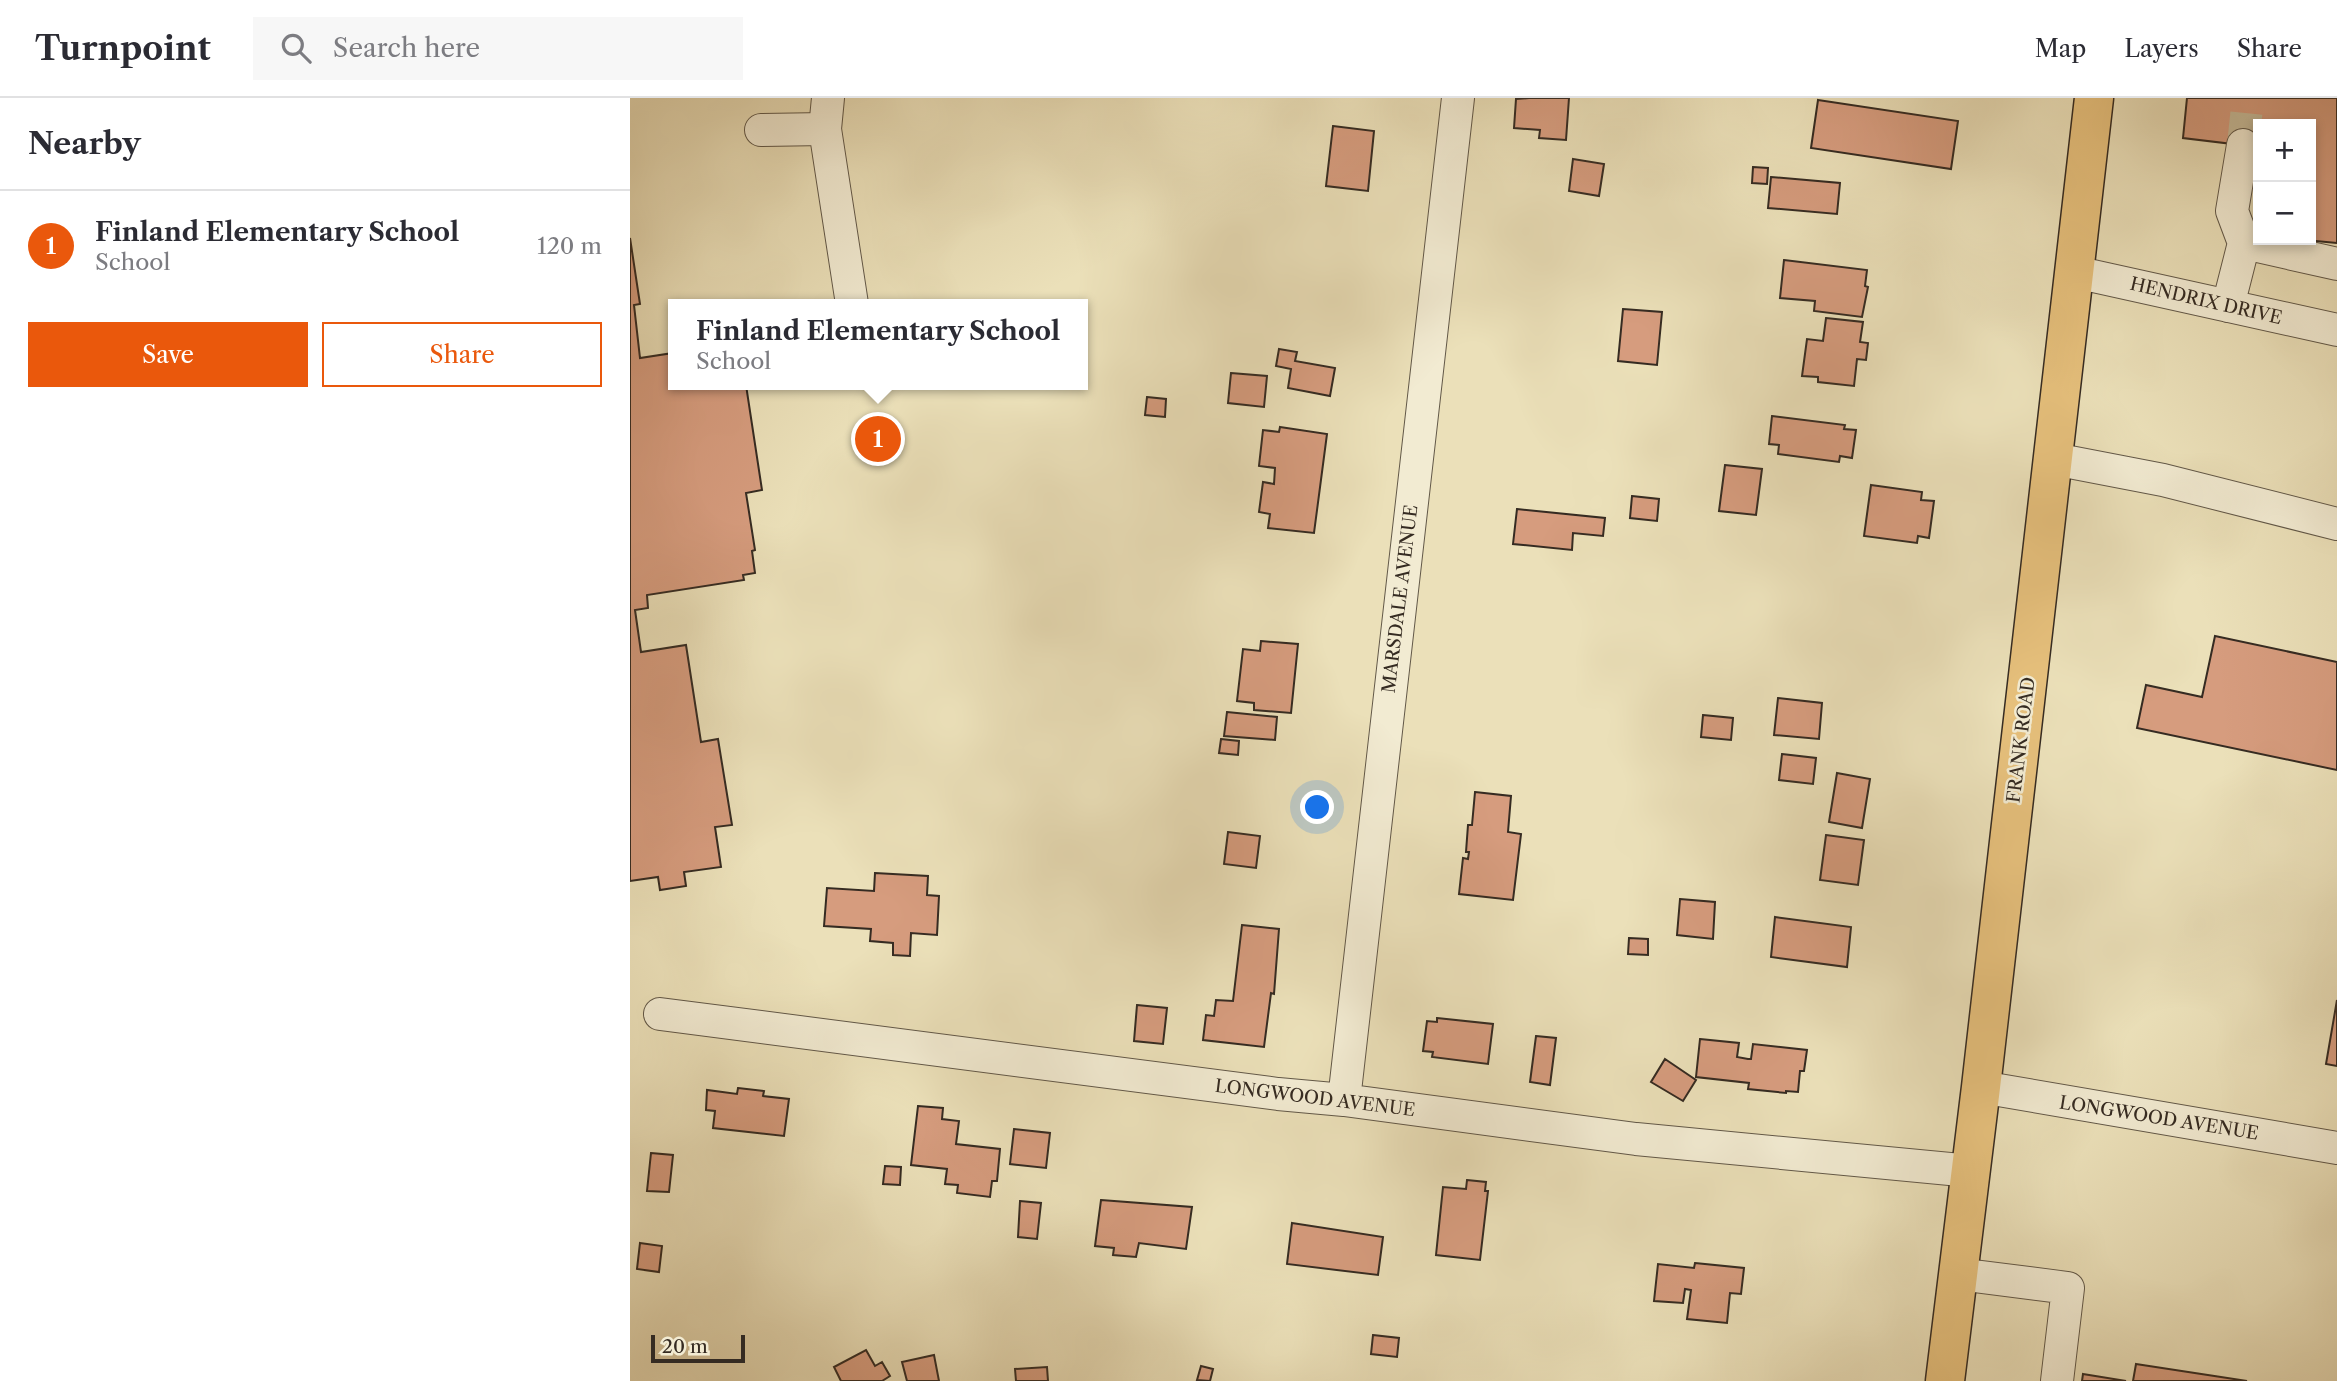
<!DOCTYPE html>
<html lang="en">
<head>
<meta charset="utf-8">
<style>
  body { margin:0; font-family:"Libre Caslon Text",serif; background:#f7f7f7; color:#2b2b33 }
  .controls { position:absolute; right:21px; top:21px; display:grid; overflow:hidden; border-radius:0px; box-shadow:0 4px 10px #0003 }
  .controls button { width:63px; height:63px; display:grid; place-items:center; padding:0; border:0; border-bottom:2px solid #e1e1e2; background:#fff; color:#2b2b33; font:35px sans-serif }
  .scale { position:absolute; left:21px; bottom:18px; width:94px; box-sizing:border-box; padding-left:7px; border:4px solid #352b22; border-top:0; font-size:19px; line-height:24px; white-space:nowrap; color:#352b22; -webkit-text-stroke:5px #f2ebd2; paint-order:stroke }
  .you { position:absolute; left:688px; top:710px; width:24px; height:24px; margin:-18px; border:5px solid #fff; border-radius:50%; background:#1a73e8; box-shadow:0 0 0 10px #1a73e833 }
  .badge { display:grid; place-items:center; width:46px; height:46px; border-radius:50%; background:#ea580c; color:#fff; font-size:23px; font-weight:700 }
  .pin { position:absolute; translate:-50% -50%; border:4px solid #fff; box-shadow:0 2px 7px #0006 }
  .popup { position:absolute; left:38px; top:201px; width:420px; height:91px; box-sizing:border-box; display:grid; place-content:center; border-radius:0px; background:#fff; filter:drop-shadow(0 2px 5px #0005); font-size:23px; white-space:nowrap; color:#7c7c81 }
  .popup b { font-size:26px; color:#2b2b33 }
  .popup::after { content:''; position:absolute; left:50%; top:100%; margin-left:-14px; border:14px solid transparent; border-top-color:#fff }
  .list { margin:0; padding:0; list-style:none }
  h2 { display:flex; justify-content:space-between; align-items:center; height:91px; margin:0; padding:0 28px; font-size:30px }
  h2 small { font-size:23px; font-weight:400; color:#7c7c81 }
  .list li { display:grid; grid-template-columns:46px 1fr auto; gap:21px; align-items:center; box-sizing:border-box; height:112px; padding:0 28px; border-top:2px solid #e1e1e2 }
  .list b { display:block; font-size:26px; white-space:nowrap }
  .list p { margin:0; font-size:23px; white-space:nowrap; color:#7c7c81 }
  .list em { font-size:23px; font-style:normal; color:#7c7c81 }
  .actions { display:flex; gap:14px; padding:21px 28px }
  .actions a { flex:1; padding:16px 0; border:2px solid #ea580c; border-radius:0px; text-align:center; font-size:24px; color:#ea580c }
  .actions .main { background:#ea580c; color:#fff }
  .icon { flex:none; width:38px; height:38px; fill:none; stroke:currentColor; stroke-width:2; stroke-linecap:round; stroke-linejoin:round }
  .map { position:relative; flex:none; width:1707px; height:1283px; overflow:hidden }
  header { display:flex; align-items:center; gap:42px; box-sizing:border-box; height:98px; padding:0 35px; background:#fff; border-bottom:2px solid #e1e1e2 }
  header strong { font-size:33px }
  nav { display:flex; gap:38px; margin-inline-start:auto; font-size:24px }
  .search { width:490px; height:63px; background:#f7f7f7; display:flex; align-items:center; gap:18px; box-sizing:border-box; padding:0 24px; border-radius:0px; color:#7c7c81; font-size:26px }
  main { display:flex }
  aside { flex:1; background:#fff }
  .map>svg:first-child { display:block }
  .building { fill:#d69c7e; stroke:#352b22; stroke-width:2 }
  .lines { fill:none; stroke-linecap:round; stroke-linejoin:round }
  .minor-tunnel { stroke:#c7bc9b; stroke-width:32; stroke-dasharray:32 16; stroke-linecap:butt }
  .minor-casing { stroke:#625848; stroke-width:34 }
  .major-casing { stroke:#352b22; stroke-width:41 }
  .minor { stroke:#f2ebd2; stroke-width:32 }
  .major { stroke:#e6c07c; stroke-width:38 }
  .labels { text-anchor:middle; dominant-baseline:central; stroke-width:5; stroke-linejoin:round; paint-order:stroke }
  .street-label { font-size:18px; fill:#352b22; stroke:#f2ebd2 }
</style>
</head>
<body>
<header>
<strong>Turnpoint</strong>
<div class="search"><svg class="icon" aria-label="search" viewBox="0 0 24 24"><circle cx="10" cy="10" r="6"/><path d="M15 15l6 6"/></svg>Search here</div>
<nav><a>Map</a><a>Layers</a><a>Share</a></nav>
</header>
<main>
<aside>
<h2>Nearby<small></small></h2>
<ul class="list">
<li><span class="badge">1</span><div><b>Finland Elementary School</b><p>School</p></div><em>120 m</em></li>
</ul>
<div class="actions"><a class="main">Save</a><a>Share</a></div>
</aside>
<div class="map">
<svg width="1707" height="1283" viewBox="0 0 1707 1283">
  <rect width="100%" height="100%" fill="#ebe0b9"/>
  <filter id="stains"><feTurbulence type="fractalNoise" baseFrequency=".00286" numOctaves="4"/><feColorMatrix values="0 0 0 0 .2 0 0 0 0 .09 0 0 0 0 .02 0 0 0 .5 -.17"/></filter>
  <radialGradient id="worn" r=".72"><stop offset=".6" stop-color="#630" stop-opacity="0"/><stop offset="1" stop-color="#630" stop-opacity=".3"/></radialGradient>
  <path class="building" d="M899,0h40l-3,42 -27,-2 1,-8 -26,-2 2,-29z
    M1557,0h150v145l-32,-3h6v-116h-53v23l-75,-9z
    M1188,2l140,21 -7,48 -140,-21z
    M703,28l41,5 -6,60 -42,-5z
    M943,61l31,5 -5,32 -30,-5z
    M1123,69l15,1 -1,16 -15,-1z
    M1141,79l69,6 -3,31 -69,-6z
    M0,140l10,66 -6,1 6,53 33,-5v32h73l16,105 -16,3 9,57 -3,1 3,22 -12,2 1,5 -97,15 1,13 -13,2 6,42 45,-7 15,97 17,-3 14,86 -17,2 6,40 -37,5 2,14 -26,4 -2,-13 -28,4z
    M1154,162l83,10 -2,16 3,1 -6,30 -48,-6 1,-10 -35,-3z
    M993,211l39,3 -5,53 -39,-4z
    M1196,220l37,4 -3,20 8,1 -2,17 -9,-1 -3,27 -36,-4v-5l-16,-1 5,-37 16,2z
    M649,251l18,3 -2,9 40,7 -5,28 -42,-8 3,-19 -15,-3z
    M601,275l36,3 -3,31 -36,-4z
    M517,299l19,2 -1,18 -20,-2z
    M1142,318l73,9 -1,4 12,1 -4,28 -12,-2 -1,6 -61,-8 1,-9 -10,-1z
    M650,329l47,7 -13,99 -46,-5 2,-14 -11,-2 4,-30 11,2 1,-16 -16,-2 4,-36 16,2z
    M1095,367l37,4 -6,46 -37,-4z
    M1241,387l51,7 -1,8 13,1 -5,37 -11,-2 -1,7 -53,-7z
    M1002,398l27,3 -2,22 -27,-3z
    M887,411l88,9 -2,18 -30,-3 -1,17 -59,-6z
    M1585,538l122,26v108l-200,-42 9,-43 56,12z
    M631,543l37,3 -7,69 -37,-3v-7l-17,-2 6,-52 17,2z
    M1148,600l44,5 -3,36 -45,-4z
    M597,614l50,5 -2,23 -51,-4z
    M1073,617l30,3 -2,22 -30,-3z
    M591,641l18,2 -1,14 -19,-2z
    M1152,656l34,4 -3,26 -34,-4z
    M1207,675l33,6 -8,49 -33,-6z
    M845,694l36,4 -3,36 13,2 -8,66 -54,-6 4,-36 5,1 1,-7h-3l2,-27h4z
    M598,734l32,4 -4,32 -32,-4z
    M1196,737l38,5 -6,45 -38,-5z
    M245,775l53,3 -1,19 12,1 -2,39 -26,-2 -1,23 -17,-1v-12l-23,-2 1,-12 -47,-3 3,-38 47,3z
    M1050,801l35,3 -2,37 -36,-4z
    M1145,819l76,10 -4,40 -76,-10z
    M612,827l37,4 -5,65 -3,-1 -7,54 -61,-7 3,-25 8,1 2,-16 17,1z
    M999,840l19,1v16l-20,-1z
    M1707,902v66l-11,-2z
    M507,907l30,3 -4,36 -29,-3z
    M807,920l56,6 -5,40 -56,-7 1,-5 -10,-1 4,-30 10,1z
    M906,938l20,2 -6,47 -20,-3z
    M1070,941l39,4 -2,14 11,2h3l2,-15 54,6 -3,21h-4l-2,21 -12,-1v2l-38,-4 1,-6 -53,-6z
    M1035,961l31,21 -13,21 -32,-19z
    M108,990l26,3 -1,5 26,3 -5,37 -71,-8 2,-17 -9,-1 1,-20 30,4z
    M288,1008l25,2 -1,11 17,2 -3,23 44,5 -3,32h-5l-2,16 -33,-4 1,-8 -13,-1 2,-15 -36,-4z
    M384,1031l36,4 -4,35 -36,-4z
    M21,1055l22,2 -4,37 -22,-1z
    M255,1068l16,1 -1,18 -17,-1z
    M837,1082l19,2 -1,9h3l-8,69 -44,-5 7,-68 23,2z
    M471,1102l91,7 -6,42 -47,-6 -3,14 -23,-2 1,-7 -19,-2z
    M390,1103l21,2 -4,36 -19,-2z
    M662,1125l91,14 -5,38 -91,-11z
    M10,1145l22,3 -3,26 -22,-3z
    M1065,1165l49,5 -3,26 -11,-1 -3,30 -40,-4 4,-29 -6,-1 -2,14 -29,-2 4,-37 36,4z
    M743,1237l26,3 -2,19 -26,-3z
    M236,1252l9,16 7,-4 8,14 -8,5h-41l-7,-14z
    M304,1257l5,26h-32l-5,-19z
    M1506,1266l111,17h-114z
    M571,1268l12,3 -3,12 -13,-1z
    M417,1269l1,14h-32l-1,-12z
    M1453,1276l43,7h-44z"/>
  <g class="lines">
    <path class="minor-tunnel" d="M1613,47l5,-47"/>
    <defs>
      <path id="minor" d="M198,0l-3,31 27,175
        M131,32l64,-1
        M1613,47l-11,66 12,32
        M1445,174l262,58
        M1598,208l16,-63 93,21
        M1424,361l109,21 174,44
        M30,916l618,80 66,6 292,39 335,32
        M1351,989l356,61
        M714,1002l114,-1002
        M1328,1176l110,14 -11,93"/>
      <path id="major" d="M1315,1283l36,-294 113,-989"/>
    </defs>
    <use href="#minor" class="minor-casing"/>
    <use href="#major" class="major-casing"/>
    <use href="#minor" class="minor"/>
    <use href="#major" class="major"/>
  </g>
  <g class="labels">
    <g class="street-label">
      <text transform="translate(1576 203) rotate(13)">HENDRIX DRIVE</text>
      <text transform="translate(770 501) rotate(-83)">MARSDALE AVENUE</text>
      <text transform="translate(1391 642) rotate(-83)">FRANK ROAD</text>
      <text transform="translate(685 1000) rotate(7)">LONGWOOD AVENUE</text>
      <text transform="translate(1529 1020) rotate(9)">LONGWOOD AVENUE</text>
    </g>
  </g>
  <rect width="100%" height="100%" filter="url(#stains)"/>
  <rect width="100%" height="100%" fill="url(#worn)"/>
</svg>
<div class="controls">
<button>+</button>
<button>−</button>
</div>
<div class="scale">20 m</div>
<div class="you"></div>
<div class="pin badge" style="left:248px;top:341px">1</div>
<div class="popup"><b>Finland Elementary School</b>School</div>
</div>
</main>
</body>
</html>
